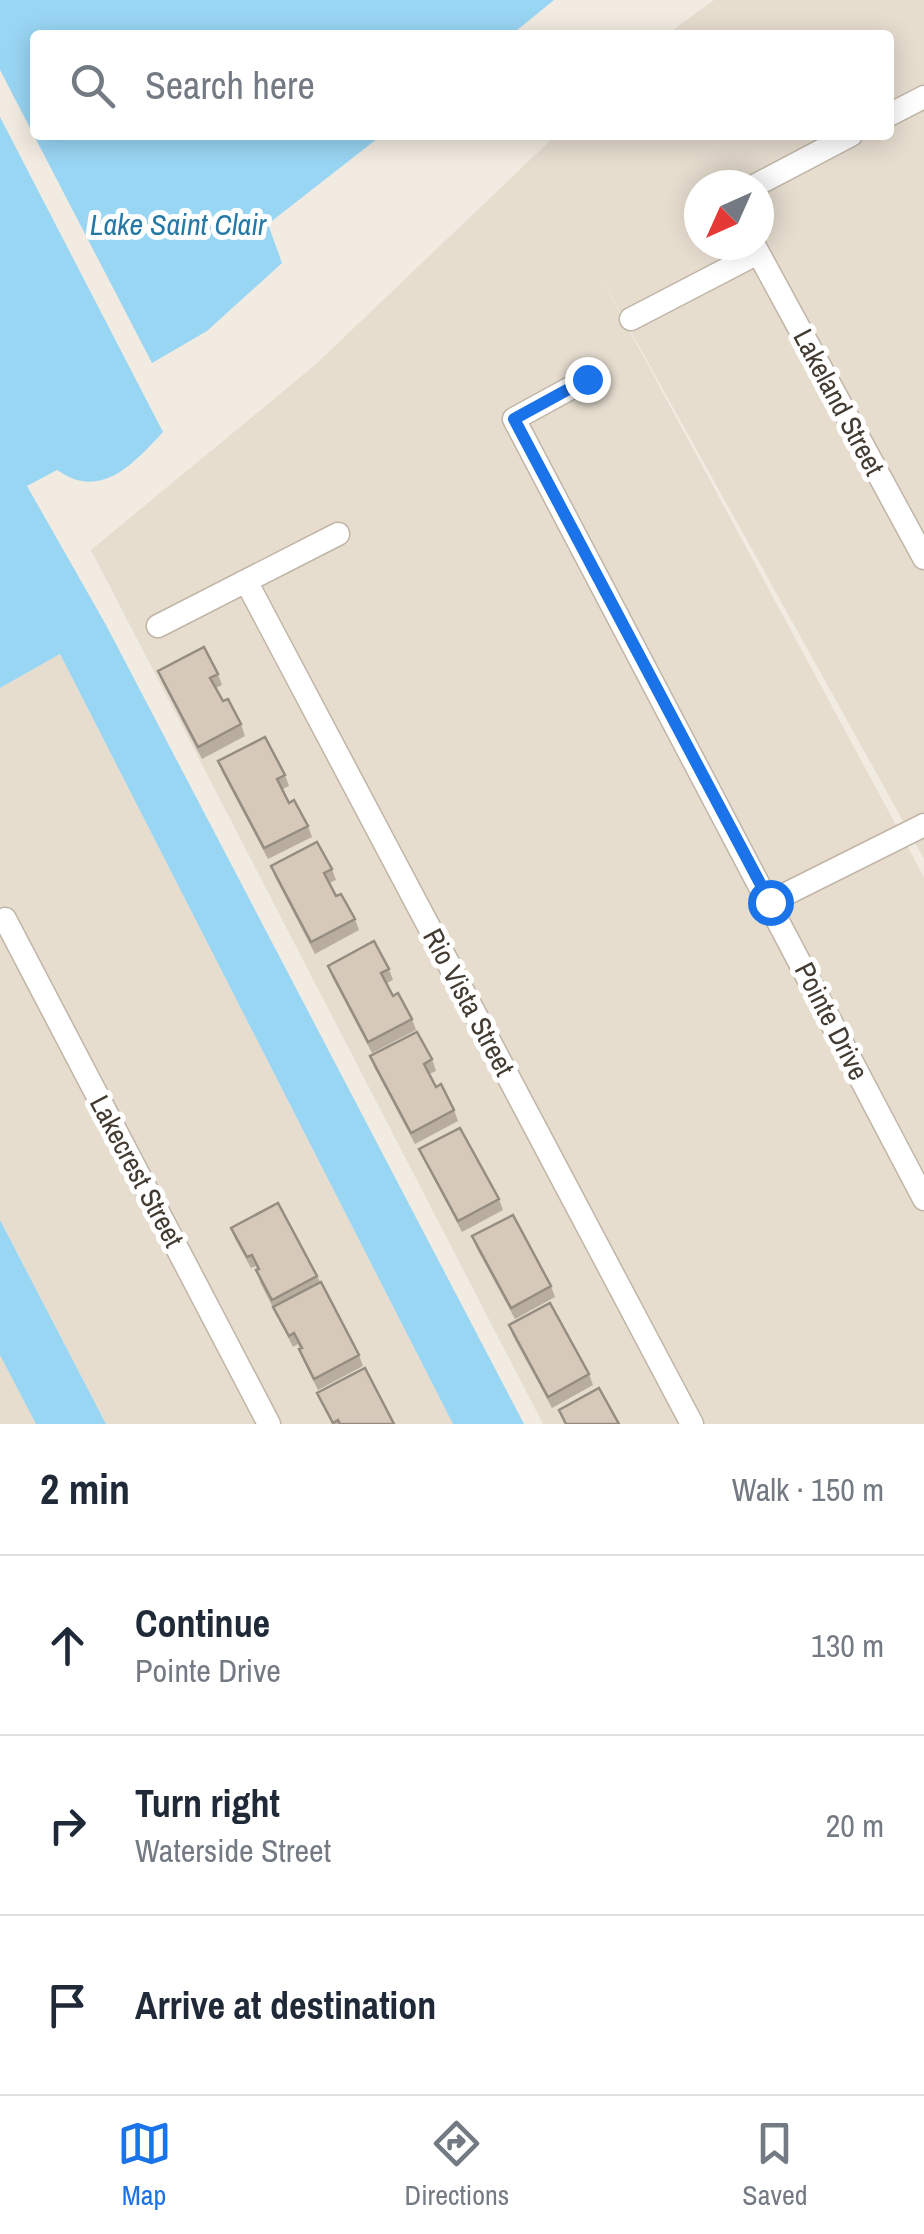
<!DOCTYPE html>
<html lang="en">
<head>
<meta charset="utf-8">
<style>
  body { margin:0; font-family:"Archivo Narrow",sans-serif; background:#f6f6f7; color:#1f2937 }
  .compass { position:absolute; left:684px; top:170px; width:90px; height:90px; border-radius:50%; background:#fff; box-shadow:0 5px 25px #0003; rotate:225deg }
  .stop { position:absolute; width:30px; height:30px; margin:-22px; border:8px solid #1a73e8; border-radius:50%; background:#fff }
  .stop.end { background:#1a73e8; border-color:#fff; box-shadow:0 2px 10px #0008 }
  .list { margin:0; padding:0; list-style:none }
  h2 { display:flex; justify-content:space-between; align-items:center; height:130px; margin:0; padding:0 40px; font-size:42px }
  h2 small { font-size:32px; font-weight:400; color:#747a83 }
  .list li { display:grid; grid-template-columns:65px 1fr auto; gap:30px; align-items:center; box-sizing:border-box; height:180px; padding:0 40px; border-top:2px solid #e0e1e3 }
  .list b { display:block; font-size:38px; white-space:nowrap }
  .list p { margin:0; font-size:32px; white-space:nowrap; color:#747a83 }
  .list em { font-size:32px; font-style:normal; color:#747a83 }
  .icon { flex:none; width:55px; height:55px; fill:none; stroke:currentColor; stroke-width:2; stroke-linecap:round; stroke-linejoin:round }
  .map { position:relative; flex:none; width:924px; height:1424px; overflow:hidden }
  .search { position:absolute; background:#fff; box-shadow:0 5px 25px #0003; left:30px; right:30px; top:30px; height:110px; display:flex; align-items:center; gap:25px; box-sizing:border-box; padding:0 35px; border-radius:10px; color:#747a83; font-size:38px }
  .sheet { height:670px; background:#fff }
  nav { display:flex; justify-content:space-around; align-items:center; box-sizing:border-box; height:140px; border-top:2px solid #e0e1e3; background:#fff; font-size:28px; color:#747a83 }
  nav a { display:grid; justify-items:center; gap:5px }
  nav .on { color:#1a73e8 }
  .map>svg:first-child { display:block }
  .residential { fill:#e6ddcf; fill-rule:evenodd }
  .water { fill:#99d6f4 }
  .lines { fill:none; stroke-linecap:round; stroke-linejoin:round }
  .minor-casing { stroke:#c0b5a7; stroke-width:25 }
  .minor { stroke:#fff; stroke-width:22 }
  .wall { fill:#b9ad9f }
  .building { fill:#d7c9b9; stroke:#968d82; stroke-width:2.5 }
  .route { stroke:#1a73e8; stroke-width:12 }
  .labels { text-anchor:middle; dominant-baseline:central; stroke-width:10; stroke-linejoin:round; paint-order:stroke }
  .street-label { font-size:28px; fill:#433b32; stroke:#fff }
  .water-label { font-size:30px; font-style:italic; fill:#2579a4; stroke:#fff }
</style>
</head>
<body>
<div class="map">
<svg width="924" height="1424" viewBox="0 0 924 1424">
  <rect width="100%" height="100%" fill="#f2ebe1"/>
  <path class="residential" d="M714,0h210v859l-329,-592 329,610v547h-381l-452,-874 224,-185 241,-230h333v-100h-223zM699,185h60v60h-60z
    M60,654l393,770h-347l-106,-204v-532z
    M0,1344l42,80h-42z"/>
  <path class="water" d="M0,0h554l-43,35h-476v100h347l-114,89 14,39 -75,68 -55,32 -152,-293z
    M0,117l163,315c-30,32 -62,69 -106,38l-30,16 79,139 418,799h-71l-393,-770 -60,34z
    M0,1220l106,204h-70l-36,-69z"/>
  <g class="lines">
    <defs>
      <path id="minor" d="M889,115l35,-18
        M756,185l95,-50
        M754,245l170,313
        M631,319l127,-66
        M587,379l-73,40 410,780
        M246,581l446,843
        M158,626l180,-92
        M770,902l154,-77
        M5,919l264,505"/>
    </defs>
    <use href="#minor" class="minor-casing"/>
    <use href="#minor" class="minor"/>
  </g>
  <path class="wall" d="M158,671l60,3 4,11 -6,3 7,13 18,23 4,12 -43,23 -40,-77z
    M218,761l67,14 4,11 -6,3 6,14 19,23 4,11 -44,22 -46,-87z
    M271,866l61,3 4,11 -7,3 7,13 19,23 4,11 -44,24 -40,-77z
    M328,966l61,3 4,11 -6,3 6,13 19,23 4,11 -44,23 -40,-76z
    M370,1056l62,3 4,12 -7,3 7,13 18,23 4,11 -43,23 -41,-77z
    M419,1149l80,50 4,11 -41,22 -38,-72z
    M231,1228l86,48 42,79 4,11 -45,24 -15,-30 -5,-16 -5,3 -33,-65 -4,-16 -5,2 -16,-29z
    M472,1236l79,50 4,11 -40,22 -39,-72z
    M509,1325l80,49 4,11 -41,23 -39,-72z
    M317,1393l77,31h-62z"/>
  <path class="building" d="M204,647l14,27 -8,4 13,23 5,-2 13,25 -43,23 -40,-76z
    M265,737l20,38 -8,4 12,24 5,-3 14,26 -44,22 -46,-87z
    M317,842l15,27 -8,4 12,23 5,-2 14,25 -44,23 -40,-76z
    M374,941l15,28 -8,4 12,23 5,-3 14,26 -44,23 -40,-76z
    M417,1032l15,27 -8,5 12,23 5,-3 13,26 -43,23 -41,-77z
    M460,1128l39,71 -41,22 -39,-72z
    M278,1203l39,73 -45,24 -16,-30 3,-1 -7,-14 -5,2 -16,-29z
    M513,1215l38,71 -40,22 -39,-72z
    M321,1282l38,73 -45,24 -15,-30 3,-1 -8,-15 -5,3 -16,-29z
    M550,1303l39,71 -41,23 -39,-72z
    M365,1368l29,56h-54l-2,-4 -5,3 -16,-30z
    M599,1388l20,36h-53l-7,-14z"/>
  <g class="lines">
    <path class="route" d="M587,379l-73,40 256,483"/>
  </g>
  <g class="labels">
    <g class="street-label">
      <text transform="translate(839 402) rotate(62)">Lakeland Street</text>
      <text transform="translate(469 1002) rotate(62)">Rio Vista Street</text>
      <text transform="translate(832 1021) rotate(63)">Pointe Drive</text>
      <text transform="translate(137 1171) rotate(62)">Lakecrest Street</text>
    </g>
    <g class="water-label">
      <text x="178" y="224">Lake Saint Clair</text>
    </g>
  </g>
</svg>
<svg class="compass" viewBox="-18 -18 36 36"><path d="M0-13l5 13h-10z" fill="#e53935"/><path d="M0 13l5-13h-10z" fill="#747a83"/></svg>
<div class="stop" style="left:770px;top:902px"></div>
<div class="stop end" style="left:587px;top:379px"></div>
<div class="search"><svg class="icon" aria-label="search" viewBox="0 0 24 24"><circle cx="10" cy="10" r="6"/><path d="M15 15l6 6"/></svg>Search here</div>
</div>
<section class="sheet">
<h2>2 min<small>Walk · 150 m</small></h2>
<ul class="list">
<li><svg class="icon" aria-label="ahead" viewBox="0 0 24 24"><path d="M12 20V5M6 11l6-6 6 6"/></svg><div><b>Continue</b><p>Pointe Drive</p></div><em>130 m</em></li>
<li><svg class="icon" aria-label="right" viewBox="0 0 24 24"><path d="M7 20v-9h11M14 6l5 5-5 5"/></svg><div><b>Turn right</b><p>Waterside Street</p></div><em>20 m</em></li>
<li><svg class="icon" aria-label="arrive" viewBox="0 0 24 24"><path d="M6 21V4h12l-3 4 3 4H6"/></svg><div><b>Arrive at destination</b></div></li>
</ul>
</section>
<nav>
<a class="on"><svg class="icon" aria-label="map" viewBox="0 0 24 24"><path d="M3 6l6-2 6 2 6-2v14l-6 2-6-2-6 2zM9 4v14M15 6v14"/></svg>Map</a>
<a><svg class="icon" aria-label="directions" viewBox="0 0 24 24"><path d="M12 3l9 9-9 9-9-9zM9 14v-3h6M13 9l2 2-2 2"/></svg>Directions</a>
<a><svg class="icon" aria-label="saved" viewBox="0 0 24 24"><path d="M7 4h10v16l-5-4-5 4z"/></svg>Saved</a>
</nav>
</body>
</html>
